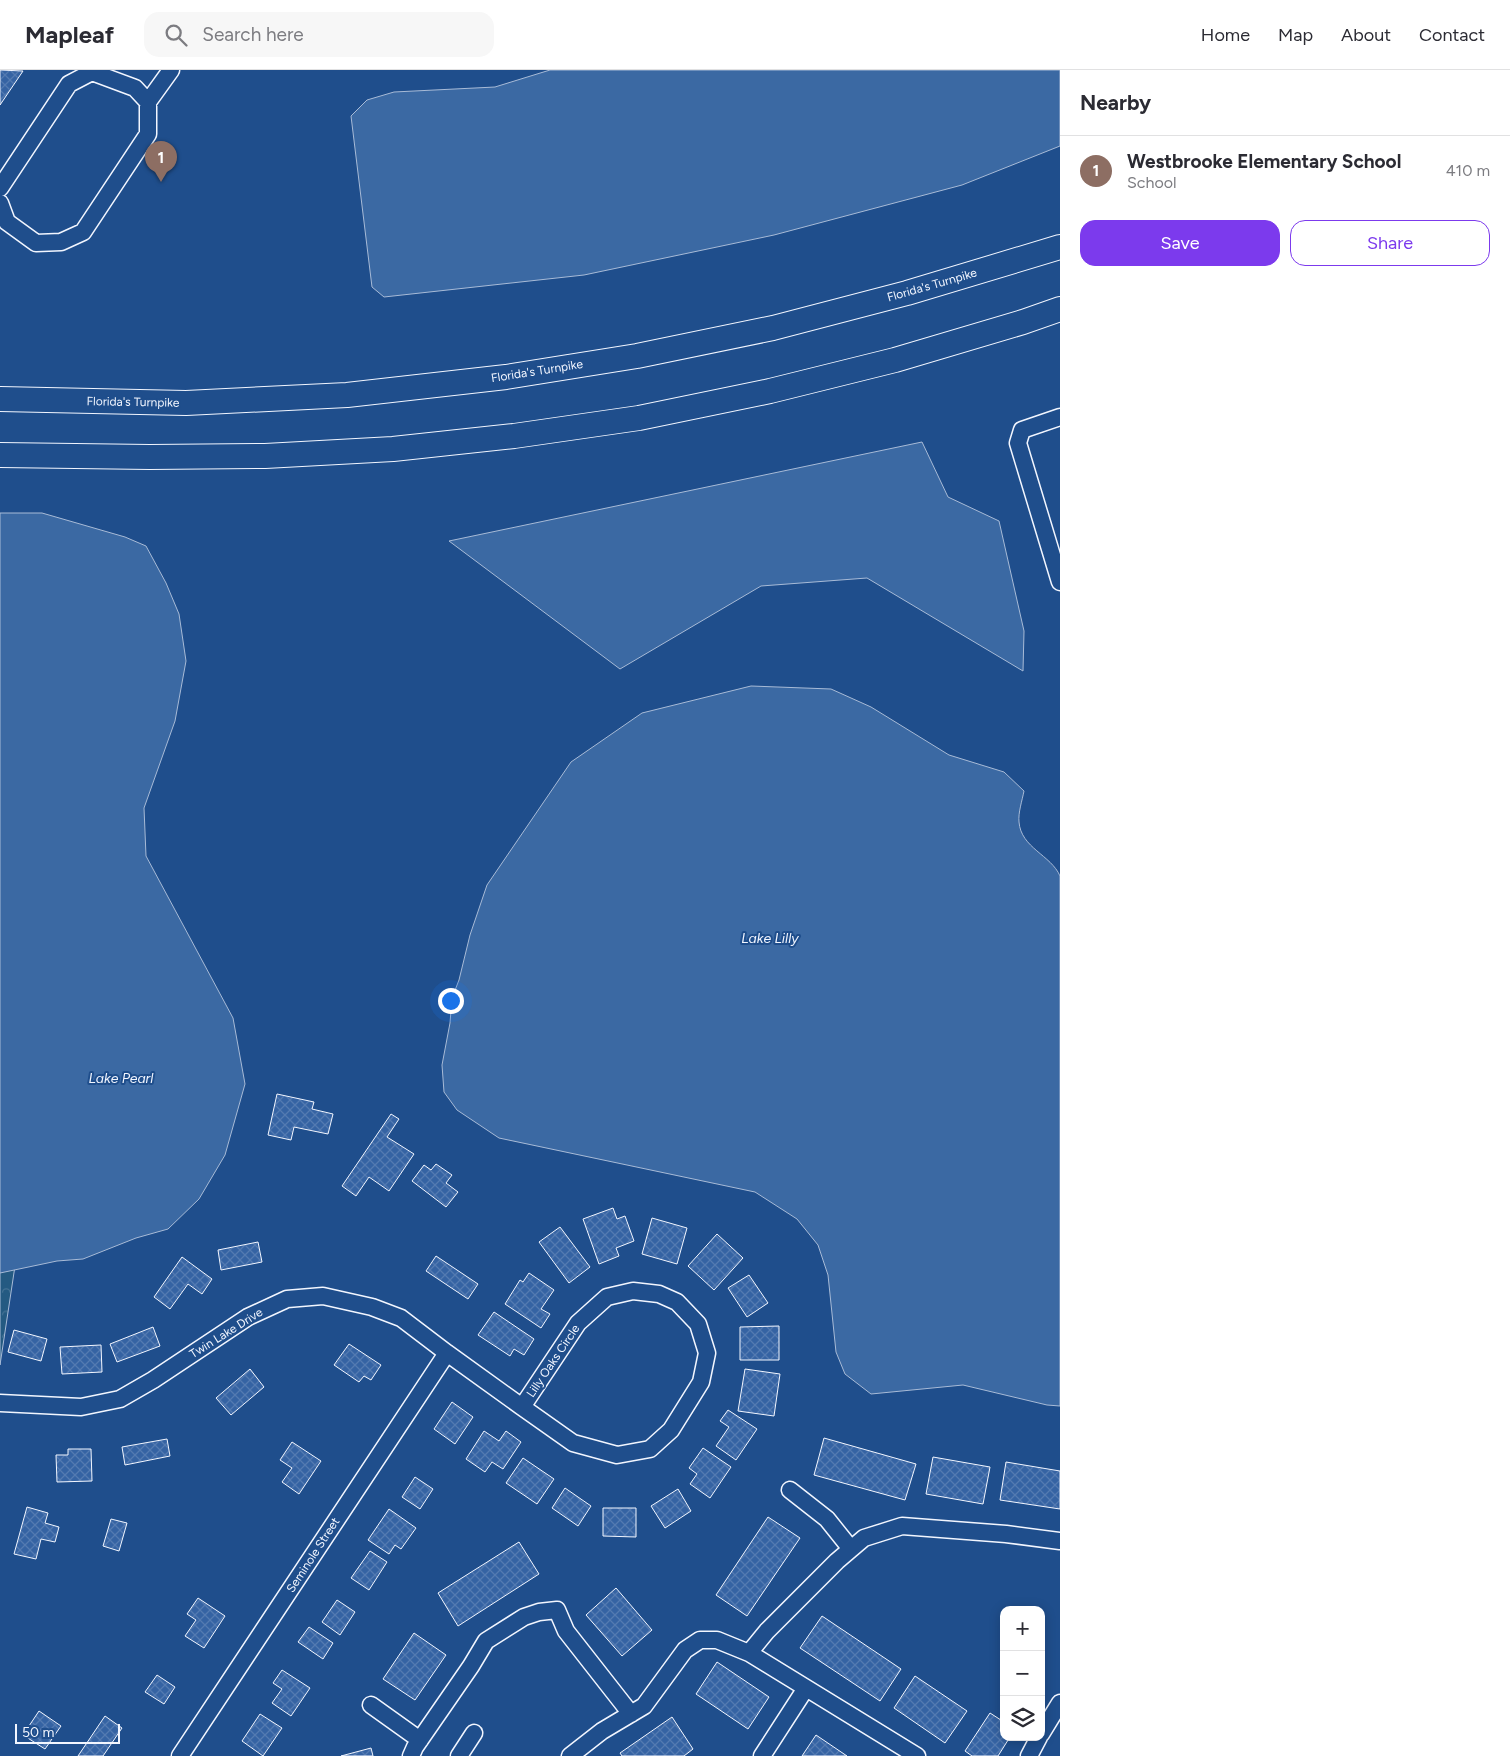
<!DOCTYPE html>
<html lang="en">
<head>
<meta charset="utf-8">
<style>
  body { margin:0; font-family:Figtree,sans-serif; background:#f7f7f7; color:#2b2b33 }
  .controls { position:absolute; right:15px; bottom:15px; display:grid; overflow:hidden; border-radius:10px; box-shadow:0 2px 12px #0003 }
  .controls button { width:45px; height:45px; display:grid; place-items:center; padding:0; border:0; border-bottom:1px solid #e1e1e2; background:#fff; color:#2b2b33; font:25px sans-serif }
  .scale { position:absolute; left:15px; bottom:12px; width:105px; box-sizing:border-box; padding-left:5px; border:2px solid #f2f6ff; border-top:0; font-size:14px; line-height:18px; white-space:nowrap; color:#f2f6ff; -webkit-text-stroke:4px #1f4e8c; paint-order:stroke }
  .you { position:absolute; left:450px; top:930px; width:18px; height:18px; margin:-12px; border:4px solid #fff; border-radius:50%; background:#1a73e8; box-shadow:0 0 0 8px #1a73e833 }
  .badge { display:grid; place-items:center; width:32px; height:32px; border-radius:50%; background:#7c3aed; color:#fff; font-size:16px; font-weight:700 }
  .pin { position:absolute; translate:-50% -41px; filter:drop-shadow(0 1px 2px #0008) }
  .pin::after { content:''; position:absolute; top:26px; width:18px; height:15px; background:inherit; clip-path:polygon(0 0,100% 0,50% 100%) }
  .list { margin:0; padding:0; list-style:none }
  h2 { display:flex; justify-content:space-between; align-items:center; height:65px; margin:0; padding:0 20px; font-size:21px }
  h2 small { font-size:16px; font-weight:400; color:#7c7c81 }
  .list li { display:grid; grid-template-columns:32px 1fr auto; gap:15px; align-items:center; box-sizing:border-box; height:70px; padding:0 20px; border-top:1px solid #e1e1e2 }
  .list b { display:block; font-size:19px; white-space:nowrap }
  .list p { margin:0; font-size:16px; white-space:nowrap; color:#7c7c81 }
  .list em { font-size:16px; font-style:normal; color:#7c7c81 }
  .actions { display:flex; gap:10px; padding:15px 20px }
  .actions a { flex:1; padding:11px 0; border:1px solid #7c3aed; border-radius:15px; text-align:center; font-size:18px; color:#7c3aed }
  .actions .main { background:#7c3aed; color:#fff }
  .icon { flex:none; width:28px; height:28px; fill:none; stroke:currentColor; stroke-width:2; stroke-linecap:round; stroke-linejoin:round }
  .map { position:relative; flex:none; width:1060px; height:1686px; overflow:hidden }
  header { display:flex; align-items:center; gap:30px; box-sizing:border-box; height:70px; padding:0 25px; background:#fff; border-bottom:1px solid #e1e1e2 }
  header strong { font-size:24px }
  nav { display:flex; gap:28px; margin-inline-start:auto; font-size:18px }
  .search { width:350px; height:45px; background:#f7f7f7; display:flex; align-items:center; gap:12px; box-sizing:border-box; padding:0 18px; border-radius:15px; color:#7c7c81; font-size:19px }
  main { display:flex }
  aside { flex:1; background:#fff }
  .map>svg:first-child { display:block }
  .park { fill:url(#park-crowns); stroke:#a8bbd7 }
  .water { fill:#3b69a3; stroke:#a8bbd7 }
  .building { fill:url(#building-cross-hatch); stroke:#f2f6ff }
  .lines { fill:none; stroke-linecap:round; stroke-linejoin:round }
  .minor-casing { stroke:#f2f6ff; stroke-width:19 }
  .highway-casing { stroke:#f2f6ff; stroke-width:26 }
  .minor { stroke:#1f4e8c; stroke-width:16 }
  .highway { stroke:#1f4e8c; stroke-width:24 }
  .labels { text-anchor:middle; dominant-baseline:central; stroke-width:4; stroke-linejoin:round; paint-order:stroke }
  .street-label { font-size:12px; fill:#f2f6ff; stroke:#1f4e8c }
  .water-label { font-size:14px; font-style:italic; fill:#f2f6ff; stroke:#1f4e8c }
</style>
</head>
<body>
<header>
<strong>Mapleaf</strong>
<div class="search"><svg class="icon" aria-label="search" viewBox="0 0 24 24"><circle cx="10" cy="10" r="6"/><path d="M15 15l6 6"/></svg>Search here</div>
<nav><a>Home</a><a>Map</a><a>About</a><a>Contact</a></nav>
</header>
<main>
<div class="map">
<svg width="1060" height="1686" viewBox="0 0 1060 1686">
  <defs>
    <pattern id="park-crowns" width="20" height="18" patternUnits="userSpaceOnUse" patternTransform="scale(1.25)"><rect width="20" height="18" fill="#245a82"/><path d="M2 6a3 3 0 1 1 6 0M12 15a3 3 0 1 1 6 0" fill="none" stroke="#447295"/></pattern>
    <pattern id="building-cross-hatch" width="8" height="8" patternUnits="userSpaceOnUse" patternTransform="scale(1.25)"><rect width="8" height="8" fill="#3563a3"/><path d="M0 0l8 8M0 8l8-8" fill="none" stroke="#537ab1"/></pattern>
  </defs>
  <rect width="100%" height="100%" fill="#1f4e8c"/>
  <path class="park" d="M0,1160l20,3 -20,132z"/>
  <path class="water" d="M550,0h510v76l-98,39 -188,50 -190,40 -200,22 -12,-10 -21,-171 16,-16 27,-8 101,-5z
    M922,372l26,55 51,24 25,110 -1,40 -156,-93 -106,8 -141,83 -171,-128z
    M0,443h42l83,24 21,9 20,37 13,31 7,47 -11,60 -31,87 2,48 87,162 12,66 -20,71 -26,44 -31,30 -32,9 -53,21 -26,2 -57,12z
    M751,616l80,3 40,18 78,48 55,17 20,19c-2,10 -6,22 -5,31 2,26 32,33 41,54v530l-13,-1 -84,-20 -92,9 -26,-20 -9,-22 -8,-77 -10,-30 -21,-26 -42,-27 -256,-54 -42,-28 -13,-18 -2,-27 8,-42 2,-25 7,-18 11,-45 17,-50 84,-123 71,-49z"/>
  <path class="building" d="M0,0l23,1 -23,34z
    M277,1024l37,8 -2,7 21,5 -5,20 -34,-7 -3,13 -23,-5z
    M391,1044l8,5 -12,18 27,17 -25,37 -20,-14 -13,19 -14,-10z
    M436,1094l16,11 -6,8 12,9 -12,15 -34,-26 12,-16 7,5z
    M613,1138l4,11 8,-3 9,25 -18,7 3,8 -20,8 -16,-45z
    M652,1148l35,10 -10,36 -35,-10z
    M560,1157l30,40 -21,16 -30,-41z
    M717,1164l26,24 -29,32 -26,-24z
    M258,1172l4,20 -41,8 -3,-20z
    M436,1186l42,28 -10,15 -42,-28z
    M182,1187l30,22 -10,15 -14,-10 -18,25 -16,-12z
    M529,1203l25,17 -13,19 9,5 -9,14 -36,-24 15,-24 3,2z
    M749,1205l19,28 -21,14 -19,-29z
    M494,1242l40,27 -10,16 -10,-6 -4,7 -32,-21z
    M779,1256v34h-39v-33z
    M153,1257l7,19 -43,16 -7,-18z
    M14,1260l33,9 -6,22 -33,-9z
    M349,1274l32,21 -10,15 -7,-4 -5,6 -25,-17z
    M101,1275l1,27 -40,2 -2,-27z
    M250,1299l14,18 -33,28 -15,-17z
    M745,1299l35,5 -6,42 -36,-5z
    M452,1332l21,15 -18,27 -21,-15z
    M728,1340l29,19 -21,31 -20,-14 13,-19 -9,-6z
    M484,1361l15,10 7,-10 15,11 -18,27 -11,-7 -7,10 -19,-13z
    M824,1368l92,26 -11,36 -91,-25z
    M167,1369l3,17 -45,9 -3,-18z
    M292,1372l29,19 -22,33 -17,-12 10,-14 -12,-8z
    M703,1378l28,19 -21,31 -20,-14 7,-10 -8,-6z
    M68,1379h23l1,32 -35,1 -1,-27h12z
    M933,1387l57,10 -7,37 -57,-10z
    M523,1388l31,21 -17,25 -31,-21z
    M1006,1392l54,9v38l-60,-9z
    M415,1407l18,12 -13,20 -18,-12z
    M565,1418l26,18 -13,20 -26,-18z
    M678,1419l13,22 -26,17 -14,-22z
    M27,1437l21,6 -3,10 14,4 -4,15 -14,-3 -5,20 -22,-5z
    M603,1438h33v29l-33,-1z
    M389,1439l27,19 -15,21 -6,-4 -6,9 -21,-14z
    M768,1447l32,21 -53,78 -31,-21z
    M111,1449l16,4 -8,28 -16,-5z
    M519,1472l20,32 -81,52 -20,-33z
    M370,1481l17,11 -18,28 -18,-12z
    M616,1518l36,42 -30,26 -36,-41z
    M198,1528l27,18 -21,32 -19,-12 11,-16 -9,-6z
    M337,1530l18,12 -15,23 -18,-13z
    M822,1546l79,53 -21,32 -80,-53z
    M309,1557l24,16 -10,16 -25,-17z
    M414,1563l32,22 -31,45 -32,-21z
    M717,1592l52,35 -21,32 -52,-35z
    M282,1600l28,18 -19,28 -19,-13 10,-14 -9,-6z
    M157,1605l18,12 -11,17 -19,-12z
    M915,1606l52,35 -22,32 -51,-35z
    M39,1641l22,15 -16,23 -22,-14z
    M990,1643l14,9v15h6l-12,19h-26l-7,-5z
    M260,1644l22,14 -19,28 -21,-15z
    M105,1646l17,12 -19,28h-25z
    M672,1647l21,32 -9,7h-62l-2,-3z
    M816,1665l31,21h-45z
    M371,1678l2,8h-32z"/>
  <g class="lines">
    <defs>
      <path id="minor" d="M148,32l23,-32
        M0,118l69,-104 23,-12 43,16 13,14v32l-65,98 -22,10 -25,1 -29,-21 -7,-19
        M1060,347l-38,13 -4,13 42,139
        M0,1333l81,4 39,-8 33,-19 95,-63 39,-18 36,-3 49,11 29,11 46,35 75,54 51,36 44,12 33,-6 21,-19 30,-48 6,-29 -9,-29 -21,-22 -18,-8 -26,-3 -26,6 -29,26 -56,84
        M790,1420l37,29 24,30
        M749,1583l18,-22 70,-70 27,-23 38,-12 104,8 54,7
        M371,1635l49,35
        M1041,1664l19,-31
        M180,1686l267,-403
        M411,1686l4,-9 56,-81 15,-25 38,-24 15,-5 18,-2 9,21 65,83
        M459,1686l15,-23
        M570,1686l32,-25 42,-25 41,-56 15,-10h17l32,13 168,103
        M762,1686l44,-68
        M1029,1686l10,-19"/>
      <path id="highway" d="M0,329l186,4 161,-8 159,-18 131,-21 136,-28 134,-35 153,-46
        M0,385l150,2 115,-1 128,-7 121,-13 125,-18 131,-27 125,-31 128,-38 37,-13"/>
    </defs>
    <use href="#minor" class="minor-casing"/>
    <use href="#highway" class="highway-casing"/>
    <use href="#minor" class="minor"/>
    <use href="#highway" class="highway"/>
  </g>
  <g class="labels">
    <g class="street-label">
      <text transform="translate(932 215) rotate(-16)">Florida's Turnpike</text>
      <text transform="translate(537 301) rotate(-9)">Florida's Turnpike</text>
      <text transform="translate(133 332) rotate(1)">Florida's Turnpike</text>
      <text transform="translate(226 1263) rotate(-32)">Twin Lake Drive</text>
      <text transform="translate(553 1291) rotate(-56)">Lilly Oaks Circle</text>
      <text transform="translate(313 1485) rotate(-57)">Seminole Street</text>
    </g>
    <g class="water-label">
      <text x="770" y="868">Lake Lilly</text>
      <text x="121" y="1008">Lake Pearl</text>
    </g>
  </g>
</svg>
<div class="controls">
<button>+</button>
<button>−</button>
<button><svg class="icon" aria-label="layers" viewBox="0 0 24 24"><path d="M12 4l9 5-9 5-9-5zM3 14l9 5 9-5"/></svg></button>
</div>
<div class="scale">50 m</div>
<div class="you"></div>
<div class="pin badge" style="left:161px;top:112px;background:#8d6e63">1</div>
</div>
<aside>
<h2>Nearby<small></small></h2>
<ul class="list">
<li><span class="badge" style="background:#8d6e63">1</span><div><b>Westbrooke Elementary School</b><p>School</p></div><em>410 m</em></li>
</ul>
<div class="actions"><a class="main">Save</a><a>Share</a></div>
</aside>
</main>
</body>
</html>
